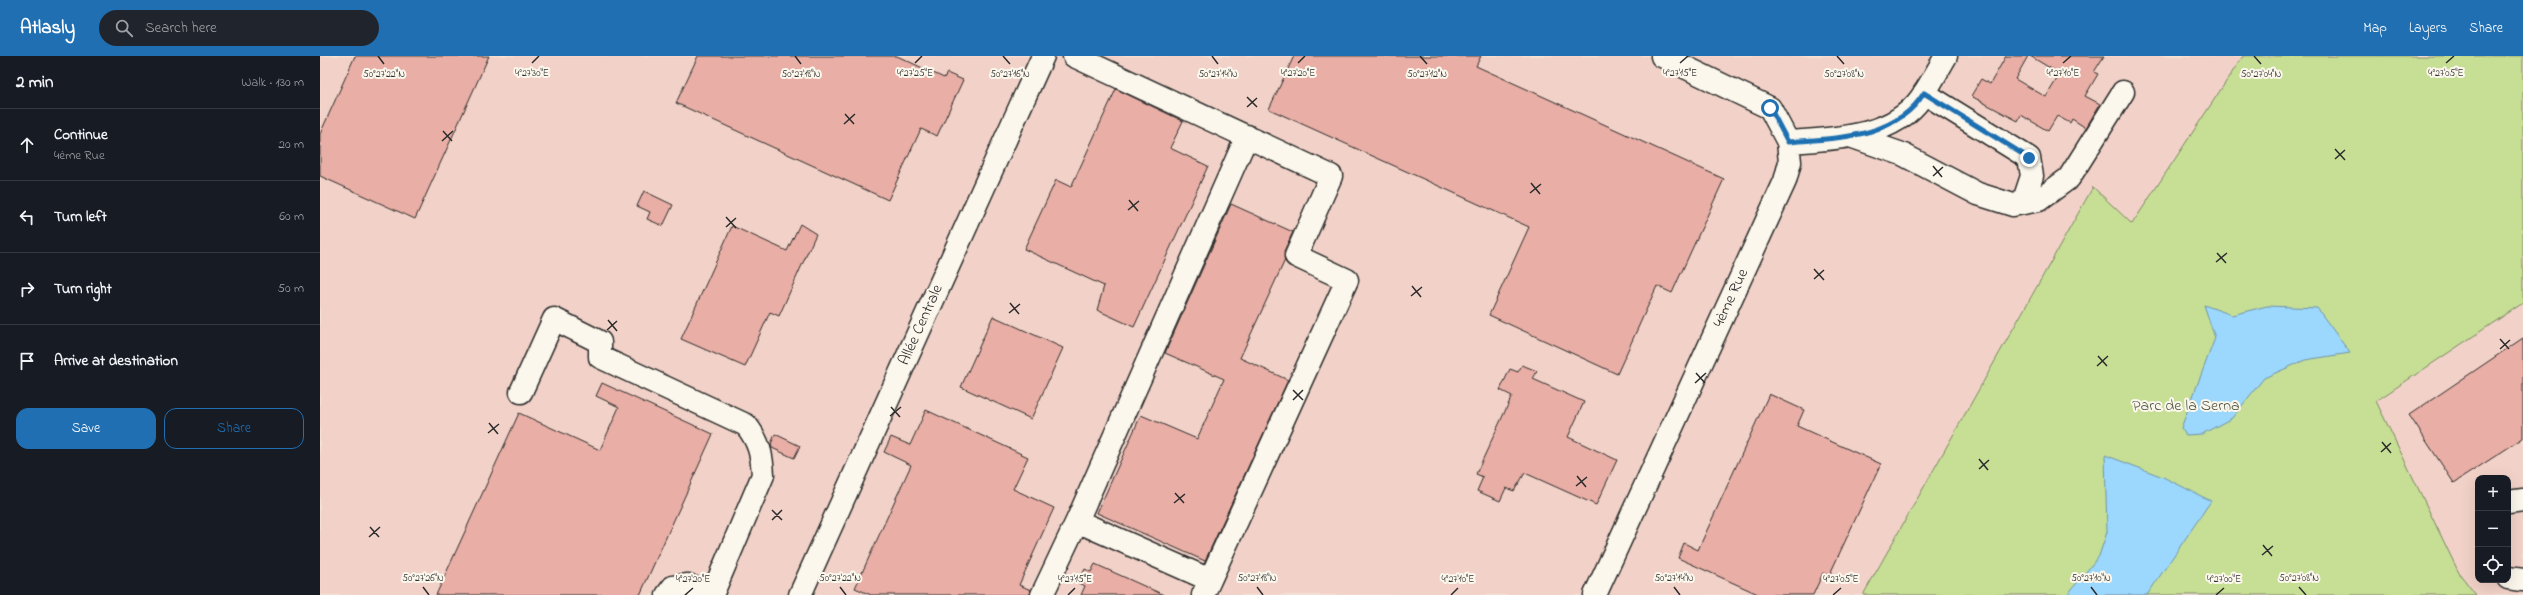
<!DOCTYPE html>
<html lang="en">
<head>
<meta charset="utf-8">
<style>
  body { margin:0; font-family:"Indie Flower",sans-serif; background:#20242c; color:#f1f3f6 }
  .controls { position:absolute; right:12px; bottom:12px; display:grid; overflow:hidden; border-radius:8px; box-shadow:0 4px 16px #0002 }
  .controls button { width:36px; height:36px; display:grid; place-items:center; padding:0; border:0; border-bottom:1px solid #363941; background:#171b24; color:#f1f3f6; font:20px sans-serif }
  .stop { position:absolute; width:12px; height:12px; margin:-9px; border:3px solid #1f6fb2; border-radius:50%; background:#fff }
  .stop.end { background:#1f6fb2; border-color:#fff; box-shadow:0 1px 4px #0008 }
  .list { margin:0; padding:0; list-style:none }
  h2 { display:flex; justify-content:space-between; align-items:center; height:52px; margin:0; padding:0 16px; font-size:17px }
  h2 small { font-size:13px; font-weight:400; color:#9ea1a6 }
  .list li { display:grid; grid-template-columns:26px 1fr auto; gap:12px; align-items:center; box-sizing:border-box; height:72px; padding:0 16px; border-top:1px solid #363941 }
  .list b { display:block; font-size:15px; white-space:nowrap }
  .list p { margin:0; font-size:13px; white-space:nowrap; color:#9ea1a6 }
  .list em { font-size:13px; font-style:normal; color:#9ea1a6 }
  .actions { display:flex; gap:8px; padding:12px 16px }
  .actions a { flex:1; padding:9px 0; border:1px solid #1f6fb2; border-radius:12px; text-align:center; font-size:14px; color:#1f6fb2 }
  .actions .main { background:#1f6fb2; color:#fff }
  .icon { flex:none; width:22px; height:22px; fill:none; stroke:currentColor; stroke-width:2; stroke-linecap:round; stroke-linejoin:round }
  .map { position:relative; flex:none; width:2203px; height:539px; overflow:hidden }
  header { display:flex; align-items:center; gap:24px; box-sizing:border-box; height:56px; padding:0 20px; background:#1f6fb2; color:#fff }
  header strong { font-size:19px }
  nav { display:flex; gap:22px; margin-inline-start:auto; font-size:14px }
  .search { width:280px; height:36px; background:#20242c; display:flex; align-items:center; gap:10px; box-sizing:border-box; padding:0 14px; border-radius:22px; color:#9ea1a6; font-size:15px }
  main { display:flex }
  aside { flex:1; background:#171b24 }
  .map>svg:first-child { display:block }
  .built { fill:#f2d2c8; fill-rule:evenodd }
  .green { fill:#c6df95; stroke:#788560 }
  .water { fill:#9cd8fd; stroke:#6f93a9 }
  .building { fill:#e9aea5; stroke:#2b2b2b }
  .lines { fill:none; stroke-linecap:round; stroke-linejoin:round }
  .minor-casing { stroke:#2b2b2b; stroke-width:25 }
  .minor { stroke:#fbf7ec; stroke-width:22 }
  .route { stroke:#1f6fb2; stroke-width:5 }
  .ticks { fill:none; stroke:#2b2b2b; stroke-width:1.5 }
  .labels { text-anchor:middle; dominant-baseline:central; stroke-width:4; stroke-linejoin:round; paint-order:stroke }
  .street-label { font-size:16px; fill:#2b2b2b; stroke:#fbf7ec }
  .park-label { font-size:16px; fill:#525846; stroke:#fbf7ec }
  .ticks-label { font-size:10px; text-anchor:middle; fill:#2b2b2b; stroke:#fbf7ec; stroke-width:4; stroke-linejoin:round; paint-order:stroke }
</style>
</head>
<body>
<header>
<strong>Atlasly</strong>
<div class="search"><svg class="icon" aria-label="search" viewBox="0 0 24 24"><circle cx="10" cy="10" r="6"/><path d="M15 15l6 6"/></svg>Search here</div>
<nav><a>Map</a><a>Layers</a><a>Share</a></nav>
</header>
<main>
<aside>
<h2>2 min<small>Walk · 130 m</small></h2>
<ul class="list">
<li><svg class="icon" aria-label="ahead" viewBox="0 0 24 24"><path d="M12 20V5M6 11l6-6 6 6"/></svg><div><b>Continue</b><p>4ème Rue</p></div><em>20 m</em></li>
<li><svg class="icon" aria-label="left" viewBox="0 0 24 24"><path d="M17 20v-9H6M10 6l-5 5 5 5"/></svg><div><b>Turn left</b></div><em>60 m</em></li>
<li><svg class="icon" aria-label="right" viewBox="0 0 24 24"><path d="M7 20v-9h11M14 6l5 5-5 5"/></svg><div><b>Turn right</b></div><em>50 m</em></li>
<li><svg class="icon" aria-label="arrive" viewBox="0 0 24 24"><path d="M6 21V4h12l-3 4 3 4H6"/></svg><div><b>Arrive at destination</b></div></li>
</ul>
<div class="actions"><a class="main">Save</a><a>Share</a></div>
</aside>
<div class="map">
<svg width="2203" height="539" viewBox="0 0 2203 539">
  <rect width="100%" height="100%" fill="#f6e1d7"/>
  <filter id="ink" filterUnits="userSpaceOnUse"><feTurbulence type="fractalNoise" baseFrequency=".025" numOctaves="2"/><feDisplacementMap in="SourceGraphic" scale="8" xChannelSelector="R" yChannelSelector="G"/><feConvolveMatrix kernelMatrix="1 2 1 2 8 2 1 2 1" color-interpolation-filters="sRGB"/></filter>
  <g filter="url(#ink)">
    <path class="built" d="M0,0h1923l-111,168 -39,-37 -230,408h-1543z
      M2203,247v292h-47l-17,-22 -83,-172zM2158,422h30v102h-30z"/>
    <path class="green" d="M1923,0h280v247l-147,98 83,172 17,22h-613l230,-408 39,37z"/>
    <path class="water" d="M1884,249l28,10 35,-9 50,2 33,45 -45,7 -41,18 -32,40 -30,16 -16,1 -5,-7 34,-90z
      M1785,399l58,22 48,24 -64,94h-80l32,-39 8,-24z"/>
    <path class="building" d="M35,0h134l-74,163 -95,-43v-42z
      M378,0h199l47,22 3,-5 16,7 -26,56 -16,-7 -33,71 -212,-97z
      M974,0h187l-5,10 248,113 -52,114 -15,-7 -40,88 -128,-59 40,-88 -260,-118z
      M1686,0h22l-13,23 31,18 14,-23 -30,-18h74l-10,16 4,2 -13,22 15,8 -14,24 -14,-9 -2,4 -13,-7 -9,15 -27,-16 -3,6 -47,-25 10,-17 9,5z
      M796,33l67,32 -13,27 38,18 -74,161 -37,-17 7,-24 -80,-37 32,-69 15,7z
      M324,135l29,14 -10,21 -16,-7 3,-7 -13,-6z
      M911,148l62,28 -9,19 1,9 -45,98 48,22 -83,181 -108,-48 44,-98 56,24 27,-60 -59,-26z
      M480,168l16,10 -37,82 -9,-4 -25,55 -64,-28 51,-113 55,25z
      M673,260l70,32 -32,71 -70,-32z
      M2203,282v100l-69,45 -45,-68z
      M1202,309l15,6 -4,8 51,23 -16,35 49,23 -21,45 -71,-32 -11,18 -8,-3 -6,13 -23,-10 6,-14 -7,-3 36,-78 -12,-6 10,-21 8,3z
      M282,327l111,51 -73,161h-204l83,-182 81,37 19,-43 -23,-11z
      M1449,338l35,16 -7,16 84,38 -52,112 -6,-3 -10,22h-53l-82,-37 6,-15 14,7z
      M606,354l102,47 -15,32 41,19 -35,77 12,5 -1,5h-159l-16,-7 56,-123 -27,-13 7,-15 19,8z
      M455,378l25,12 -6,12 -22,-10 -1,-4z
      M775,508l69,31h-83l4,-9 -7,-3 7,-14 6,3z"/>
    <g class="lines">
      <defs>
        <path id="minor" d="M754,0l257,120 -35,80 51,24 -137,300
          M1604,37l105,65 3,18 -9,27
          M1533,81l49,17 76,40 35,11 26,-5 30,-22 54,-86
          M1468,86c43,-3 104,-3 133,-44 9,-13 17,-28 25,-42
          M201,336l33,-73 46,23v15l146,68c13,16 16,30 17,50l-51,120
          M2188,446l15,-2
          M2188,522l15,2
          M347,539l6,-8 15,-2 21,10
          M480,539l243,-539
          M722,539l35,-74
          M883,539l7,-15 -133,-59 170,-385
          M1275,539l190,-414 5,-19 -2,-20 -18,-34 -108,-52"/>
      </defs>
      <use href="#minor" class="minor-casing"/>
      <use href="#minor" class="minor"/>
    </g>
  </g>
  <g class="lines" filter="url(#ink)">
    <path class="route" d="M1450,52l18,34c46,-4 108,-3 136,-49l105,65"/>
  </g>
  <path class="ticks" d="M58,0l6,8M475,0l6,8M683,0l7,8M892,0l6,8M1100,0l7,8M1517,0l7,8M1934,0l7,8M212,7l7,-7M595,7l7,-7M978,7l7,-7M1360,7l8,-7M1743,7l8,-7M2126,7l8,-7M927,41l10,10M927,51l10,-9M525,58l9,10M524,68l11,-10M123,75l9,10M122,85l11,-10M2015,93l10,11M2015,103l10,-9M1613,110l9,11M1613,120l10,-9M1211,127l9,11M1210,137l11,-9M809,144l9,11M808,154l11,-9M406,161l10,11M406,171l10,-9M1897,197l9,10M1896,206l11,-9M1494,213l10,11M1494,223l10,-9M1092,230l9,11M1091,240l11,-9M690,247l9,11M689,257l11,-9M288,264l9,11M287,274l10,-9M2180,283l9,10M2180,293l10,-9M1778,300l9,10M1777,310l11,-10M1376,317l9,10M1375,327l11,-10M973,334l10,10M973,344l10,-10M571,351l9,10M570,360l11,-9M169,367l9,11M168,377l11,-9M2062,386l9,11M2061,396l10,-9M1659,403l9,11M1659,413l10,-9M1257,420l9,11M1256,430l11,-9M855,437l9,10M854,447l11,-9M452,454l10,10M452,464l10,-10M50,471l9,10M49,481l11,-10M1943,489l9,11M1942,499l11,-9M103,531l6,8M520,531l6,8M937,531l6,8M1354,531l6,8M1771,531l6,8M1979,531l7,8M365,539l8,-7M748,539l7,-7M1131,539l7,-7M1513,539l8,-7M1896,539l8,-7"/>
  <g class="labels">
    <g class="street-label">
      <text transform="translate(1411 242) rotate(-65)">4ème Rue</text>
      <text transform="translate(601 269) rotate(-66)">Allée Centrale</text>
    </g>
    <g class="park-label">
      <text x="1866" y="350">Parc de la Serna</text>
    </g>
  </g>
  <g class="ticks-label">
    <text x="212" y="20">4°27'30"E</text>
    <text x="595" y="20">4°27'25"E</text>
    <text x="978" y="20">4°27'20"E</text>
    <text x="1360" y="20">4°27'15"E</text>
    <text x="1743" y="20">4°27'10"E</text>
    <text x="2126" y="20">4°27'05"E</text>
    <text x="64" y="21">50°27'22"N</text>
    <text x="481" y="21">50°27'18"N</text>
    <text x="898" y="21">50°27'14"N</text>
    <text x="1107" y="21">50°27'12"N</text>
    <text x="1524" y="21">50°27'08"N</text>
    <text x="1941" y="21">50°27'04"N</text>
    <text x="690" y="21">50°27'16"N</text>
    <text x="103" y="525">50°27'26"N</text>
    <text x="520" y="525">50°27'22"N</text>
    <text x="937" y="525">50°27'18"N</text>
    <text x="1354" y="525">50°27'14"N</text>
    <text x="1771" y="525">50°27'10"N</text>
    <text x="1979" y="525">50°27'08"N</text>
    <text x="373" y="526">4°27'20"E</text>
    <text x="755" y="526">4°27'15"E</text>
    <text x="1138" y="526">4°27'10"E</text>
    <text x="1521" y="526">4°27'05"E</text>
    <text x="1904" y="526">4°27'00"E</text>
  </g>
</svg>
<div class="controls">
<button>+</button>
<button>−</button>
<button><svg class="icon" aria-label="locate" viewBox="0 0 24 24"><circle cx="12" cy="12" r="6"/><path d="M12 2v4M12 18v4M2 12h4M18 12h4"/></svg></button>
</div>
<div class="stop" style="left:1450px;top:52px"></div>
<div class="stop end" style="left:1709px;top:102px"></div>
</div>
</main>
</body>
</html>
